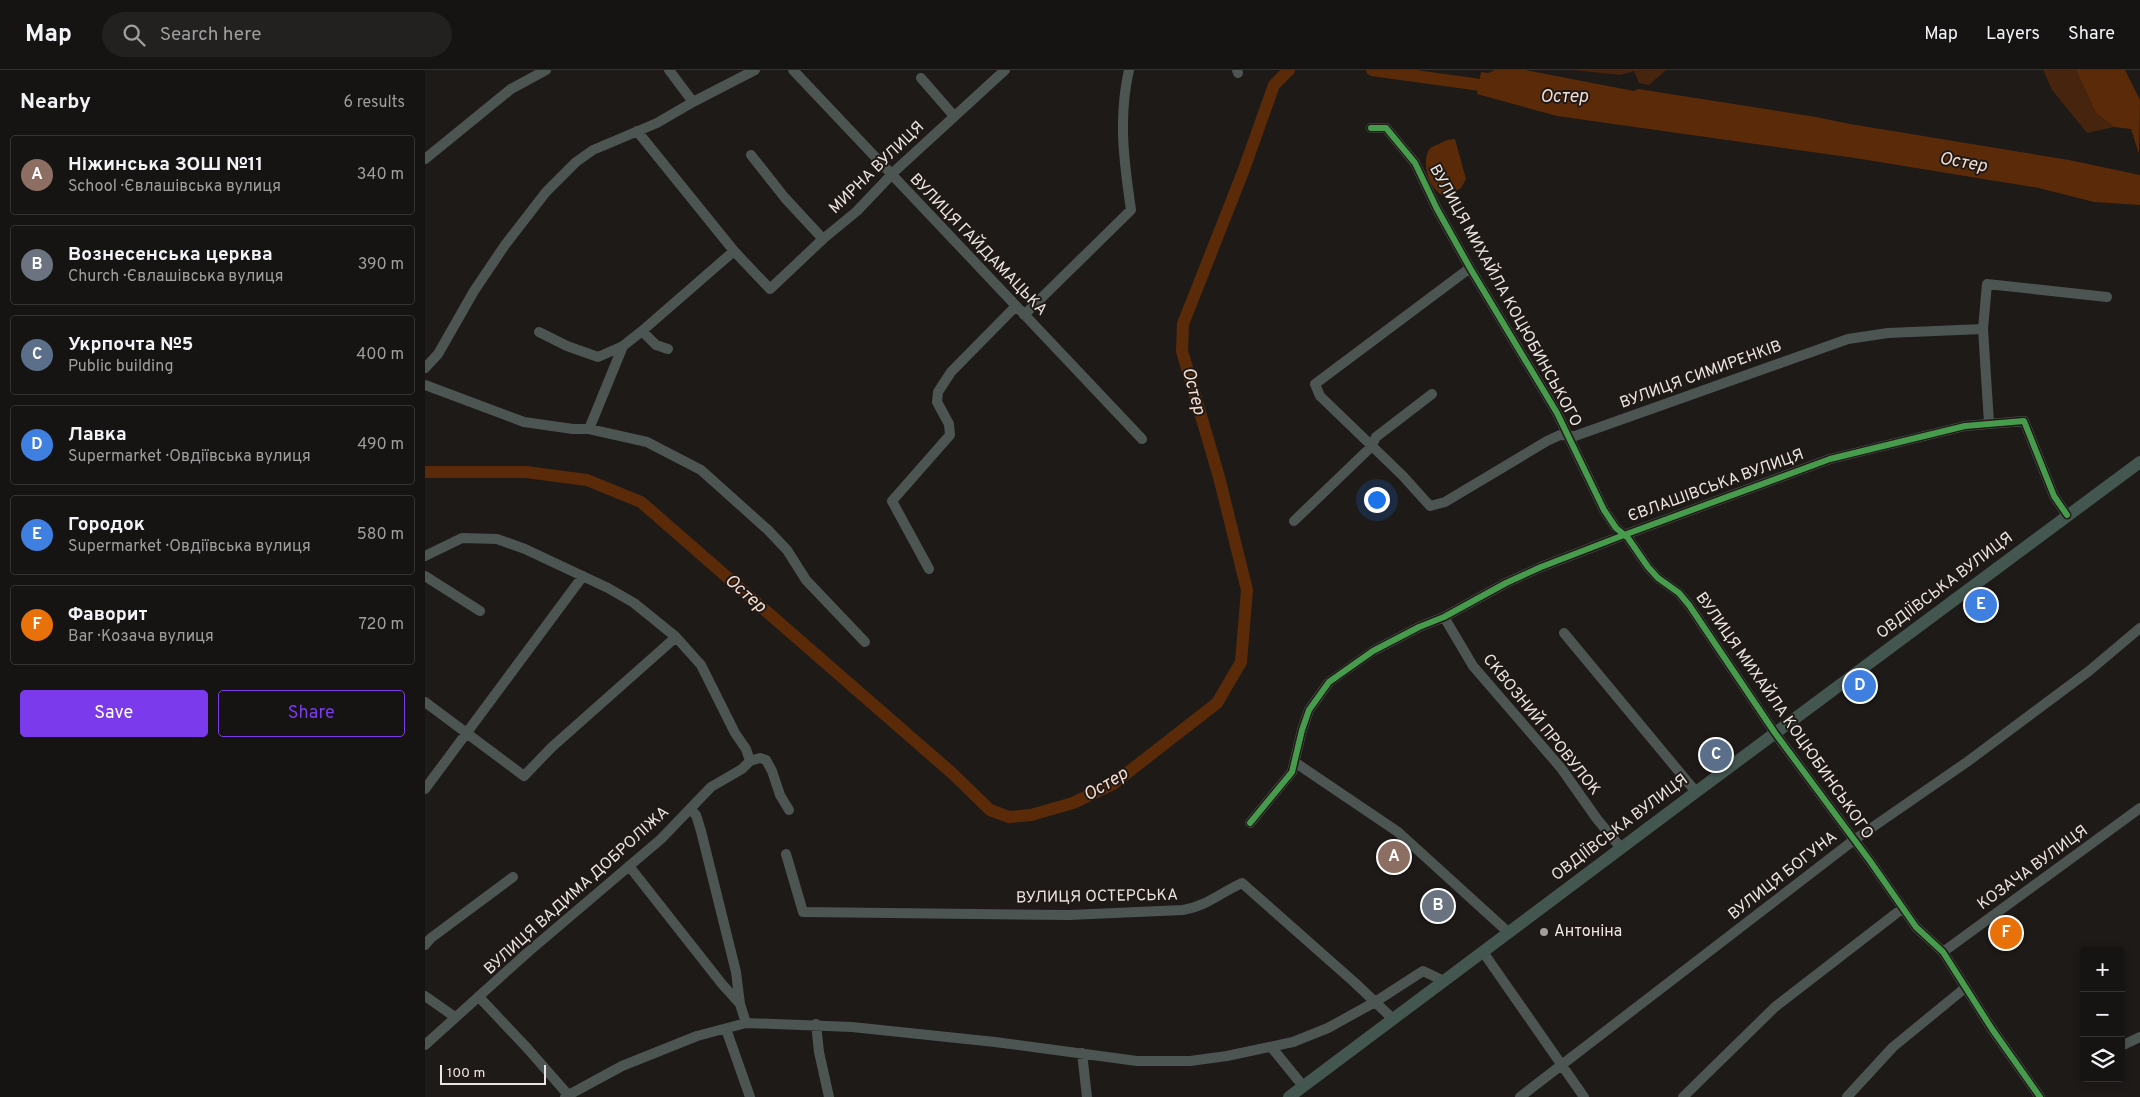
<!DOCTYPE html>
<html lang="en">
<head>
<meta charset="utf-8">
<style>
  body { margin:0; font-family:Overpass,sans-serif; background:#232120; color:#f1f3f6 }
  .controls { position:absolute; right:15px; bottom:15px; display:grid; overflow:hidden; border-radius:5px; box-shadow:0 2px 8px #0003 }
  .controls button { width:45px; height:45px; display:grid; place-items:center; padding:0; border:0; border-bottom:1px solid #353332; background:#161412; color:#f1f3f6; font:25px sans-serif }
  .scale { position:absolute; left:15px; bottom:12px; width:106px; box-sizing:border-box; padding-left:5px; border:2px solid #eae5e2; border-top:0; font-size:14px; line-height:18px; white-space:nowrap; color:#eae5e2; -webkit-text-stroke:4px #201915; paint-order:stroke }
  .you { position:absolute; left:951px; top:429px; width:18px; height:18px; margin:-12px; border:4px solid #fff; border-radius:50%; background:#1a73e8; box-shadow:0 0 0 8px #1a73e833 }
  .badge { display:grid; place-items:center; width:32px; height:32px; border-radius:50%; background:#7c3aed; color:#fff; font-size:16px; font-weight:700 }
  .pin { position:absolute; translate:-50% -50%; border:2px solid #fff; box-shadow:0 1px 5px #0006 }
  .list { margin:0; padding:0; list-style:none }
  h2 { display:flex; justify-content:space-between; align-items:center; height:65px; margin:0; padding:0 20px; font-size:21px }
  h2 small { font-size:16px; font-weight:400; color:#9e9e9f }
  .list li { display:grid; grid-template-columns:32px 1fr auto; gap:15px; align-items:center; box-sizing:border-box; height:80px; margin:0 10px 10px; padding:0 10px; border:1px solid #353332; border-radius:5px }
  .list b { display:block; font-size:19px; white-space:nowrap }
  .list p { margin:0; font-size:16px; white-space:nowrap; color:#9e9e9f }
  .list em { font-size:16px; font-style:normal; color:#9e9e9f }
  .actions { display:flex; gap:10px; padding:15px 20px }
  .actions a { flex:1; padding:11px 0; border:1px solid #7c3aed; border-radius:5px; text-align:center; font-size:18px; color:#7c3aed }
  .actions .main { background:#7c3aed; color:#fff }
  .icon { flex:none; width:28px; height:28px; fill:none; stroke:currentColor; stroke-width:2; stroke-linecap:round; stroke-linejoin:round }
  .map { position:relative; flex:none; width:1715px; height:1027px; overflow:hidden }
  header { display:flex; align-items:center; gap:30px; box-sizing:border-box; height:70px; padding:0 25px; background:#161412; border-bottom:1px solid #353332 }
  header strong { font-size:24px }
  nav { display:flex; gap:28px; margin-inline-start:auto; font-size:18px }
  .search { width:350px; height:45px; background:#232120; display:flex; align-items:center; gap:12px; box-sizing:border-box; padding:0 18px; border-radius:28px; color:#9e9e9f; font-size:19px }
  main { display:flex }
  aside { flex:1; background:#161412 }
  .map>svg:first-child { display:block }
  .green { fill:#46240d }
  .water { fill:#5b2b09 }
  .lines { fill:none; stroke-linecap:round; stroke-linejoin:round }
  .river { stroke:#5b2b09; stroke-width:12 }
  .minor { stroke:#4c5552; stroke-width:10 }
  .major { stroke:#435650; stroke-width:12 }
  .cycleway-casing { stroke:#201915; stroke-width:9 }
  .cycleway { stroke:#469c4c; stroke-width:6 }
  .poi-dot { fill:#a29e9b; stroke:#201915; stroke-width:2 }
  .labels { text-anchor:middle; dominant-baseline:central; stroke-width:4; stroke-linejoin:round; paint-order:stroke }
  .street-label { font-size:16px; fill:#eae5e2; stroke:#201915 }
  .poi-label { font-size:16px; fill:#eae5e2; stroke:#201915; text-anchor:start }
  .water-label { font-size:18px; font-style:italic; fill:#f2ddd2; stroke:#201915 }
</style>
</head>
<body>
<header>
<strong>Map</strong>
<div class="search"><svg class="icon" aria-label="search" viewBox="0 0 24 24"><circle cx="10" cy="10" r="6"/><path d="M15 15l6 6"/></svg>Search here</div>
<nav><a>Map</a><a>Layers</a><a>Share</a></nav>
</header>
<main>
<aside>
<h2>Nearby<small>6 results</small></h2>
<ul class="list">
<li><span class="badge" style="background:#8d6e63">A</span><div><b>Ніжинська ЗОШ №11</b><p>School · Євлашівська вулиця</p></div><em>340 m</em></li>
<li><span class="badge" style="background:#6b7280">B</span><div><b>Вознесенська церква</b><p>Church · Євлашівська вулиця</p></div><em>390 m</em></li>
<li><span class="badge" style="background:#5c6f8a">C</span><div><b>Укрпочта №5</b><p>Public building</p></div><em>400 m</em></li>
<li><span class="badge" style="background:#3f7fe0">D</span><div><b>Лавка</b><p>Supermarket · Овдіївська вулиця</p></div><em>490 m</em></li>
<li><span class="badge" style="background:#3f7fe0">E</span><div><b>Городок</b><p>Supermarket · Овдіївська вулиця</p></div><em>580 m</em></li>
<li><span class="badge" style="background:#e8710a">F</span><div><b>Фаворит</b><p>Bar · Козача вулиця</p></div><em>720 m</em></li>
</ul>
<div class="actions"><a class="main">Save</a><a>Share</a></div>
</aside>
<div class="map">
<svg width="1715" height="1027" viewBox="0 0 1715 1027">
  <rect width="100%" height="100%" fill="#1d1a18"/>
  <path class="green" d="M1148,0h93l-17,15 -10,-2 -5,-12 -14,4z
    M1618,0h33l20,43 18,14 -27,6 -35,-43z"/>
  <path class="water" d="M1070,0h30l109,21 4,-2 178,28 34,7 219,36 71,15v30l-46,-3 -55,-14 -184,-30 -298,-42 -80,-22 4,-22 7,1z
    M1651,0h49l15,30 -1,54 -8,-25 -17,-2 -18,-14z
    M1030,69l11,40 -5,9 -14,9c-18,-4 -27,-35 -17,-49l17,-8z"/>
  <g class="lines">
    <path class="river" d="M947,0l123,17
      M0,402h101l61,8 54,22 312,272 37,36 19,7 22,-2 42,-12 40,-19 104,-81 24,-41 6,-72 -28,-113 -37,-126 1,-27 60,-152 31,-87 15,-15"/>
    <path class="minor" d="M244,0l24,32
      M368,0l349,369
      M812,0l1,3
      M496,8l33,38
      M946,58h15l29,35 22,46 33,59 87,145 47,97 12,18 12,10 20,29 10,11 21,15 10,12 86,128 95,128 46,66 27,25 49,77 48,68
      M212,61l97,120 36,38 53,-50 34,-28 39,-41 109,-100
      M326,85l34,43 38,41
      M0,89l86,-70 35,-19
      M1045,198l-155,116 5,12 83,80 27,30 15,-4 102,-61 13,-6 15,1 273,-97 40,-6 95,-4
      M599,245l107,-105c-7,-48 -13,-92 -2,-140
      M217,261l14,14 12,4
      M114,262l28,14 31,11 25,-11 19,-15 92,-80
      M0,298l13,-14 36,-63 31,-46 41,-53 30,-30 17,-12 64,-27 36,-21 62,-32
      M0,315l99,37 49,7h16l58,13 54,28 67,60 19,20 19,30 59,62
      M1564,353l-6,-94 4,-45 120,13
      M164,359l34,-83
      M869,451l77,-74 5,-10 56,-43
      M0,486l37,-18 35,1 28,10 83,39 26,15 42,34 25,28 34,68 11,16 4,12
      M504,499l-37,-68 58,-66 -1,-11 -12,-22 1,-10 13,-20 65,-66
      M0,506l55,35
      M1019,547l29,49 88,102 36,51 24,29
      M1139,563l132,159
      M0,632l99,74 28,-29 124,-110
      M871,693l102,69 110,100
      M0,719l158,-213
      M265,739l6,6 5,16 35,141 4,32
      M825,753l42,-51 10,-42 7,-20 20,-28 44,-31 46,-24 25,-10 62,-34 35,-16 83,-32 206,-76 135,-33 59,-5 30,75 13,19
      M361,784l17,58 266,3 114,-5c24,-4 37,-17 59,-27l112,99 39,37
      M204,796l93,118 18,20 6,19
      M0,875l6,-7 82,-61
      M1058,882l101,145
      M1518,882l197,-144
      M0,926l30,21
      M54,927l49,52 42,48
      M391,954l3,28 10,45
      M301,959l24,68
      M0,975l102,-92 134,-114 50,-52 31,-18 8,-8 10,-3 6,2 6,11 8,24 9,15
      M1696,976l19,-9
      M847,978l31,38
      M657,983l5,44
      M140,1027l57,-31 75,-30 49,-13 106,4 143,15 142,19h53l37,-5 66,-14 35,-14 47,-26 48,-31 21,10
      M1095,1027l334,-257 113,-78 122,-91 51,-43
      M1258,1027l92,-90 128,-99
      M1422,1027l46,-50 72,-59"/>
    <path class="major" d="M864,1027l407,-305 444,-330"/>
    <defs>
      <path id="cycleway" d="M946,58h15l29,35 22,46 33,59 87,145 47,97 12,18 12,10 20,29 10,11 21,15 10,12 86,128 95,128 46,66 27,25 49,77 48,68
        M825,753l42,-51 10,-42 7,-20 20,-28 44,-31 46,-24 25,-10 62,-34 35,-16 83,-32 206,-76 135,-33 59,-5 30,75 13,19"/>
    </defs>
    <use href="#cycleway" class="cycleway-casing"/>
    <use href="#cycleway" class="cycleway"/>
  </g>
  <circle class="poi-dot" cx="1119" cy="862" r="5"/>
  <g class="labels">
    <g class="street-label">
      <text transform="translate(452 98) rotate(-44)">МИРНА ВУЛИЦЯ</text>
      <text transform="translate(553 175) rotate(46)">ВУЛИЦЯ ГАЙДАМАЦЬКА</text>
      <text transform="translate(1080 226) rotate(61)">ВУЛИЦЯ МИХАЙЛА КОЦЮБИНСЬКОГО</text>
      <text transform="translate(1276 305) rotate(-20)">ВУЛИЦЯ СИМИРЕНКІВ</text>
      <text transform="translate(1291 416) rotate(-20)">ЄВЛАШІВСЬКА ВУЛИЦЯ</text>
      <text transform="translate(1520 516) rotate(-37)">ОВДІЇВСЬКА ВУЛИЦЯ</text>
      <text transform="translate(1359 646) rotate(55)">ВУЛИЦЯ МИХАЙЛА КОЦЮБИНСЬКОГО</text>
      <text transform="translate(1116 655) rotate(51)">СКВОЗНИЙ ПРОВУЛОК</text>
      <text transform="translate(1195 758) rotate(-37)">ОВДІЇВСЬКА ВУЛИЦЯ</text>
      <text transform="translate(1608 798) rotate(-36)">КОЗАЧА ВУЛИЦЯ</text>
      <text transform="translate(1358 806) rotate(-38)">ВУЛИЦЯ БОГУНА</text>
      <text transform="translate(152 821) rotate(-42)">ВУЛИЦЯ ВАДИМА ДОБРОЛІЖА</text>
      <text transform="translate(672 827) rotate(-1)">ВУЛИЦЯ ОСТЕРСЬКА</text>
    </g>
    <g class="poi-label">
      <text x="1129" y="862">Антоніна</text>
    </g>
    <g class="water-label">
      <text x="1139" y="27">Остер</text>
      <text transform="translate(1538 93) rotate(10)">Остер</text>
      <text transform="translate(768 321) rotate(75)">Остер</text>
      <text transform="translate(320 524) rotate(41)">Остер</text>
      <text transform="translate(681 715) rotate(-31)">Остер</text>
    </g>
  </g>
</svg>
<div class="controls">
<button>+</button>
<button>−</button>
<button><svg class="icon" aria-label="layers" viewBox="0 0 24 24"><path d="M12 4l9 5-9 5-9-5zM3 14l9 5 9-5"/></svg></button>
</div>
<div class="scale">100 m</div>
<div class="you"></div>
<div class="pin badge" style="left:969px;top:787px;background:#8d6e63">A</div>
<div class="pin badge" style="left:1013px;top:836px;background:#6b7280">B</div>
<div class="pin badge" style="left:1291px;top:685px;background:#5c6f8a">C</div>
<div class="pin badge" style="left:1435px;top:616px;background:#3f7fe0">D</div>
<div class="pin badge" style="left:1556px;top:535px;background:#3f7fe0">E</div>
<div class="pin badge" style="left:1581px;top:863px;background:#e8710a">F</div>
</div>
</main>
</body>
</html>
